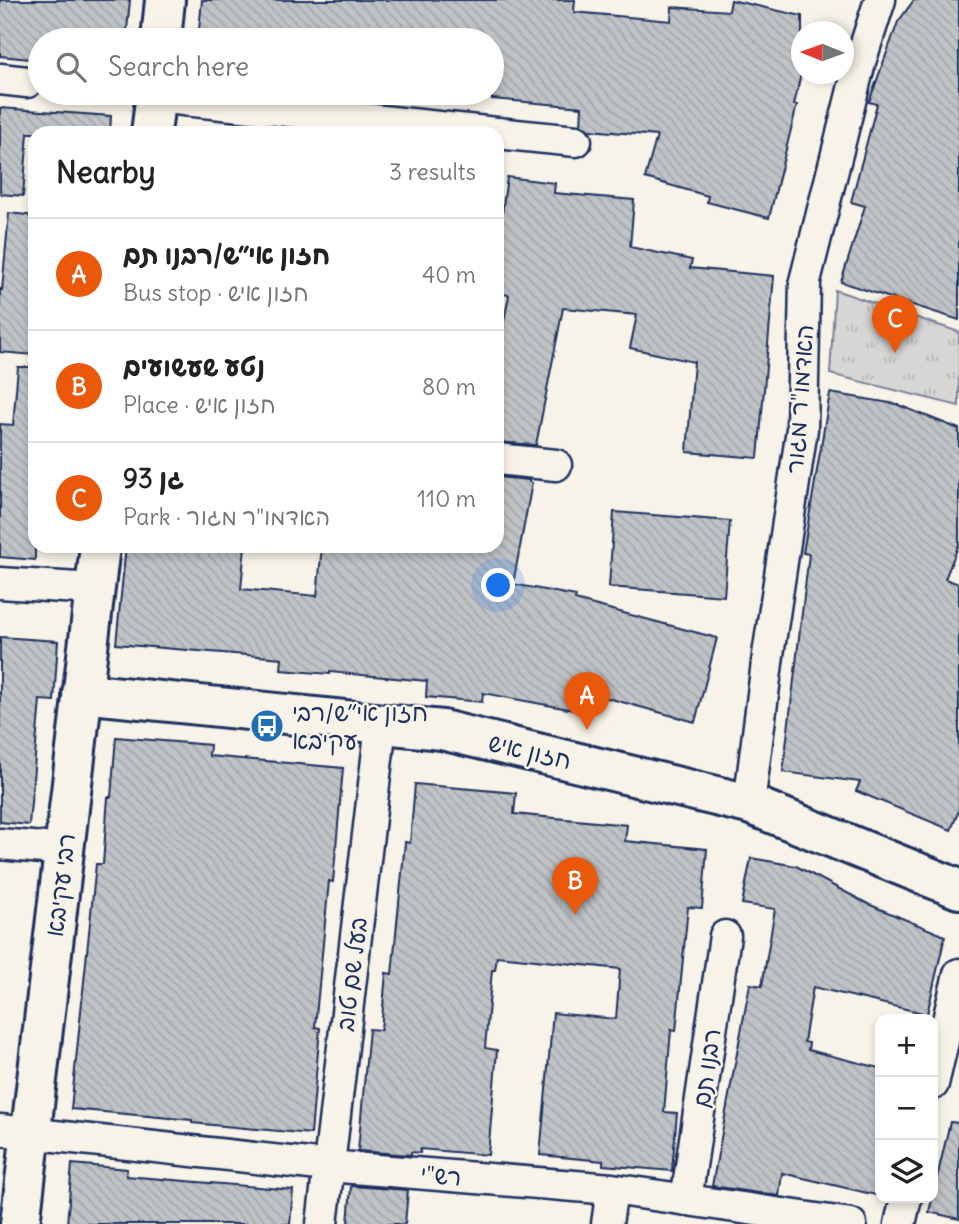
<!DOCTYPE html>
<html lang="en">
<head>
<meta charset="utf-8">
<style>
  body { margin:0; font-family:Delius,"Playpen Sans Hebrew",sans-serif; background:#f2f2f2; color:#222 }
  .controls { position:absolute; right:21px; bottom:21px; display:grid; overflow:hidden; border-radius:14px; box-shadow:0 4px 10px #0003 }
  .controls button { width:63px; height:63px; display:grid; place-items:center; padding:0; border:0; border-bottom:2px solid #e0e0e0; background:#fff; color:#222; font:35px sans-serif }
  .compass { position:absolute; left:791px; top:21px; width:63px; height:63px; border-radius:50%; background:#fff; box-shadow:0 4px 10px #0003; rotate:271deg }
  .you { position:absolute; left:499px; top:586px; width:24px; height:24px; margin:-18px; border:5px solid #fff; border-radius:50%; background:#1a73e8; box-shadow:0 0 0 10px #1a73e833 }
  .badge { display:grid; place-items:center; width:46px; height:46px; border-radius:50%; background:#ea580c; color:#fff; font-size:23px; font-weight:700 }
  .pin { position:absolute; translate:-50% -58px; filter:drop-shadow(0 2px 4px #0008) }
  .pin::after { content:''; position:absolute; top:37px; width:24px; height:21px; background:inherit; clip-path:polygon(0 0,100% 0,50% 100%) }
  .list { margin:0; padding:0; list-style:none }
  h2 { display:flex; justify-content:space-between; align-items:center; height:91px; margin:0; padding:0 28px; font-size:30px }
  h2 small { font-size:23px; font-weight:400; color:#767676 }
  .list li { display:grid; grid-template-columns:46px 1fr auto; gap:21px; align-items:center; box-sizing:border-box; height:112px; padding:0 28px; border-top:2px solid #e0e0e0 }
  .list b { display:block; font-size:26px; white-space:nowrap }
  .list p { margin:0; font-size:23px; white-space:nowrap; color:#767676 }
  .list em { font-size:23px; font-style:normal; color:#767676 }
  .icon { flex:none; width:38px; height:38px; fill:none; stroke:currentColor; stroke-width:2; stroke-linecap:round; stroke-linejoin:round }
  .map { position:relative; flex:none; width:959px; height:1224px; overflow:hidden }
  .search { position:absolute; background:#fff; box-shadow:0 4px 10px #0003; left:28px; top:28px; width:476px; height:77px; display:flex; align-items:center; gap:18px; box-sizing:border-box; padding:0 24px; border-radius:38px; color:#767676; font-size:26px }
  .panel { position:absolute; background:#fff; box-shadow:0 4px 10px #0003; left:28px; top:126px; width:476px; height:427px; border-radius:21px }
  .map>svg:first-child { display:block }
  .grass { fill:url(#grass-tufts); stroke:#798299; stroke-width:2 }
  .building { fill:url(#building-back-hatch); stroke:#1b2f5e; stroke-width:2 }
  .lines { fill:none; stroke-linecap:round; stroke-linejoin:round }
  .minor-casing { stroke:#1b2f5e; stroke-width:35 }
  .tertiary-casing { stroke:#1b2f5e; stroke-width:44 }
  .minor { stroke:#f7f3e8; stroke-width:30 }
  .tertiary { stroke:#f7f3e8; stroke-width:38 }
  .labels { text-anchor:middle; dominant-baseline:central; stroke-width:5; stroke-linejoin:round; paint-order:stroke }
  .street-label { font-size:24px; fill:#1b2f5e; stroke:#f7f3e8 }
  .poi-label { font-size:24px; fill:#1b2f5e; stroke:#f7f3e8; text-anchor:start }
</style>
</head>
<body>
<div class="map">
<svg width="959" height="1224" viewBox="0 0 959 1224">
  <defs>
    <pattern id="grass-tufts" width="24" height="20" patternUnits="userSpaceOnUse" patternTransform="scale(1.75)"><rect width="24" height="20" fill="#d7d6d4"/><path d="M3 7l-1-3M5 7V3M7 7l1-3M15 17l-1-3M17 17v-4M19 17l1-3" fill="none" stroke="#b8b8b8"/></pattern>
    <pattern id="building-back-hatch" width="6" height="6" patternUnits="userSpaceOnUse" patternTransform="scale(1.75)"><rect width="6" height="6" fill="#c0c3c5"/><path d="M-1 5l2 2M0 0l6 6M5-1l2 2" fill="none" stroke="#a4a8ac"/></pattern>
  </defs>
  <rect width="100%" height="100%" fill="#f7f3e8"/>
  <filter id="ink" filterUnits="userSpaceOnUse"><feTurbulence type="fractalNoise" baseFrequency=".0143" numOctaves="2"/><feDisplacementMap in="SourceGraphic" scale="14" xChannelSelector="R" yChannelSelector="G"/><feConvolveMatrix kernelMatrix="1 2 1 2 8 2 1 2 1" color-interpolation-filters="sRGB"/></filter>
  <g filter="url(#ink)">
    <path class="grass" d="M835,290l124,42v74l-129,-32z"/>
    <path class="building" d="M0,0h130l-4,40h-86v20l-40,-4z
      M202,0h373l-1,12 97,9 1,-14 57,4 2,-11 71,16v53l-8,36h3l-28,113 -62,-16 1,-6 -63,-18 12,-42 -68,-6 -8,-5 1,-18 -90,-8v-59h-294z
      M914,0h45v320l-118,-38 24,-76 -14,-4 26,-98 -8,-2 29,-80z
      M0,108l111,8 -1,17h-82l-5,63 -23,-2z
      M507,177l48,6 -1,10 80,7 -4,47 62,13 -2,8 84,8 -16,182 -71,-6 7,-90 -64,-14 7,-33 -74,-7 -27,137 -39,-3v-85l12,-62 -12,-2v-44z
      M9,213l26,3v139l-35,-3v-63l2,1z
      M18,367h17v193l-35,-3v-133l13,1z
      M830,393l66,11 63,25v115l-14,35 14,5v226l-8,20 -95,-39 4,-9 -77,-10 26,-218 -6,-1z
      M497,477l32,3v2l3,1 -19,101 63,12 -1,4 142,38 -22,84 -117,-32 -4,20 -91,-17 -1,9 -56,-5 1,-16 -97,-9v2l-49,-4 1,-12 -166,-14 10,-98h119l-4,43 76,7 5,-50h175z
      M614,512l116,9 -6,75 -115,-9z
      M0,637l58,4 -4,60 -14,-1 -11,125 -29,-3z
      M116,737l94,8 -1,11 134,12 -10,114 -4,-1 -14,146 5,1 -9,106 -119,-11v-3l-121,-11 25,-245h7l5,-67h3z
      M415,784l101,9 -2,21 113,11 -2,16 82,8 -5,59 -14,-1 -12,124 -5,-1 -7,82 13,1 -5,58 -69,-6v-4l-63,-6 13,-142 63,6 4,-50 -123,-13 -2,14h-3l-7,78 12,2 -9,105 -68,-6v4l-9,-1v3l-53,-4 11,-122 12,1 5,-57 6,1 13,-132 5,1z
      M751,858l45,8 72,38 77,32 -18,78 -114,-27 -9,55 5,1 -1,7 72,18v128l-98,-23 -3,23 -67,-10 38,-202 12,2 13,-77 -33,-5z
      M950,1122l9,1v96l-30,-7z
      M72,1164l55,5 -1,7 167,14 -3,34h-223z
      M351,1186l57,4 -3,34h-57z"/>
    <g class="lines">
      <defs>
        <path id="minor" d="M0,79l27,3
          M155,97l341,36
          M497,133l79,8
          M497,459l59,6
          M0,583l94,6
          M749,804l19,-149 34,-226 3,-148 55,-219 20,-62
          M0,844l64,6
          M933,1084l26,-110
          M0,1130l328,36 284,23 239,35
          M686,1200l39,-264
          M322,1224l59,-499
          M607,1224l5,-35
          M900,1224l6,-26"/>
        <path id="tertiary" d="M161,40l4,-40
          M151,133l5,-40
          M82,693l360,37 307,74 210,85
          M20,1224l80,-678"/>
      </defs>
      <use href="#minor" class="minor-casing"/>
      <use href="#tertiary" class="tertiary-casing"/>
      <use href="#minor" class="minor"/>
      <use href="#tertiary" class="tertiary"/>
    </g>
  </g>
  <defs>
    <symbol id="bus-disc" viewBox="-11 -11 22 22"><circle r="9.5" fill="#1f6fb2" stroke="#f7f3e8"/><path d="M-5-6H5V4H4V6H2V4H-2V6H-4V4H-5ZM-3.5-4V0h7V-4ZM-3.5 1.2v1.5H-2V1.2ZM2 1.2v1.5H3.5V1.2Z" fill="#fff"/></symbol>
  </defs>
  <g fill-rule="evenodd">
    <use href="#bus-disc" x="248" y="707" width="38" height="38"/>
  </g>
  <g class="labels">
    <g class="street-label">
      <text transform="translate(799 399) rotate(-86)">האדמו"ר מגור</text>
      <text transform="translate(530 751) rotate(13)">חזון איש</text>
      <text transform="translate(60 885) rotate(-83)">רבי עקיבא</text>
      <text transform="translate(351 974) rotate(-83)">בעל שם טוב</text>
      <text transform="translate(706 1068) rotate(-82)">רבנו תם</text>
      <text transform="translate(441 1175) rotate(5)">רש"י</text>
    </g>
    <g class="poi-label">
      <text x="292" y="712">חזון אי״ש/רבי<tspan x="292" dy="28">עקיבא</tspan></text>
    </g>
  </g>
</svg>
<div class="controls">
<button>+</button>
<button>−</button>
<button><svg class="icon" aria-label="layers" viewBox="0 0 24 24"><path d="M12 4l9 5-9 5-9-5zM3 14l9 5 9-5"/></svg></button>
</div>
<svg class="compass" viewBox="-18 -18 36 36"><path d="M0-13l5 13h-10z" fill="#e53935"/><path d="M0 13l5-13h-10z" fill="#767676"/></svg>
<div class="you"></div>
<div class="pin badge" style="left:587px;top:730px">A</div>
<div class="pin badge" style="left:575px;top:915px">B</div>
<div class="pin badge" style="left:895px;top:353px">C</div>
<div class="search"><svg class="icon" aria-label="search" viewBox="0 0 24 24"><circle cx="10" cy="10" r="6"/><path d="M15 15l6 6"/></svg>Search here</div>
<section class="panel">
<h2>Nearby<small>3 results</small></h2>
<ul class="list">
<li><span class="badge">A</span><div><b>חזון אי״ש/רבנו תם</b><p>Bus stop · חזון איש</p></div><em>40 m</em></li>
<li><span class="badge">B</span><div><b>נטע שעשועים</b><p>Place · חזון איש</p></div><em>80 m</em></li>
<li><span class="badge">C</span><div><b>גן 93</b><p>Park · האדמו&quot;ר מגור</p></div><em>110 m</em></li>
</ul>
</section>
</div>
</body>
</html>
